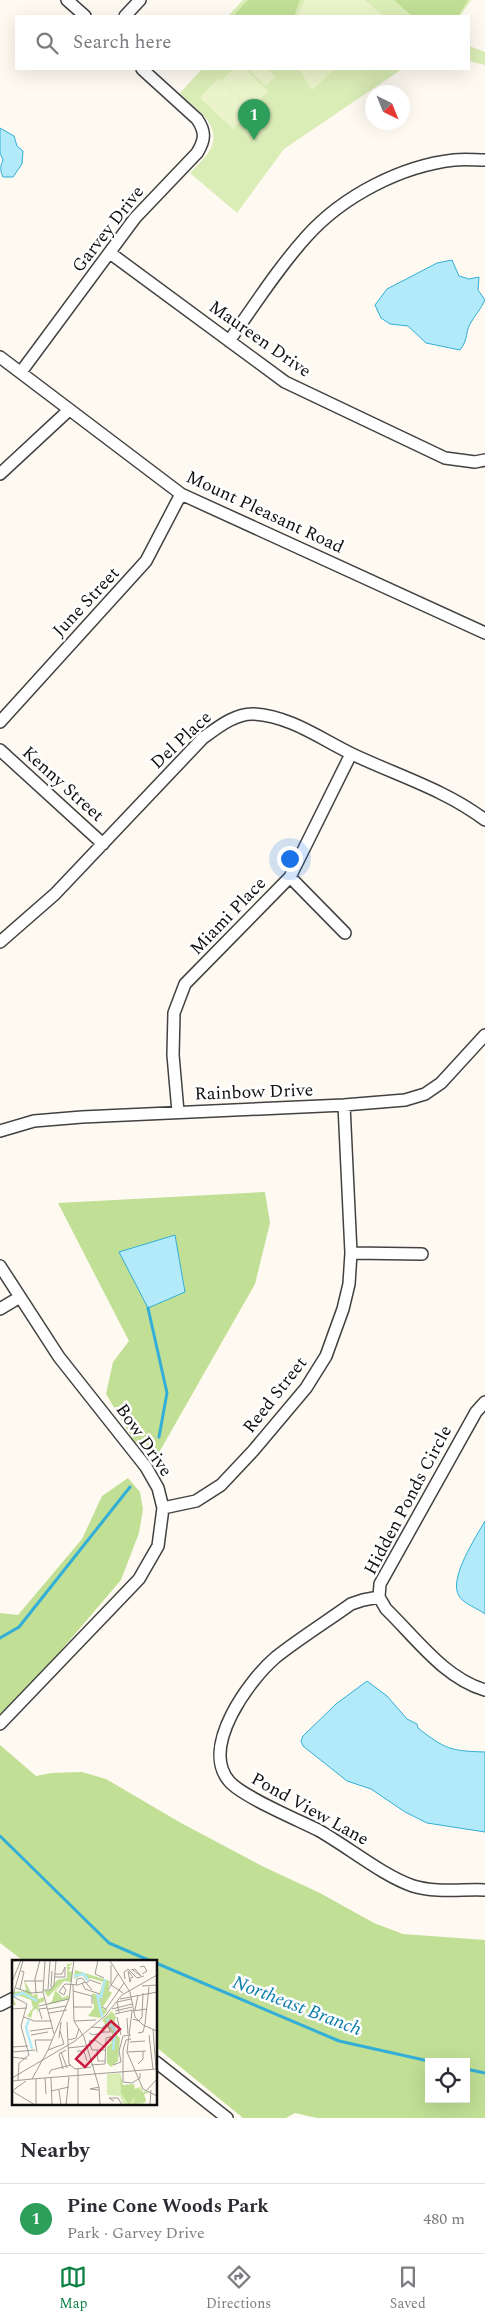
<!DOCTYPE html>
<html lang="en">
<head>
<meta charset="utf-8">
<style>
  body { margin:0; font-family:Spectral,serif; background:#f2f2f3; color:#2b2b33 }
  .controls { position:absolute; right:15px; bottom:15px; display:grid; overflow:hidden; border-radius:0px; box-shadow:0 5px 20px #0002 }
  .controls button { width:45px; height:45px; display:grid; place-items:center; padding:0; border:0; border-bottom:1px solid #e1e1e2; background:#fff; color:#2b2b33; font:25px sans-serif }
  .compass { position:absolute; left:365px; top:85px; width:45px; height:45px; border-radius:50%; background:#fff; box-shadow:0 5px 20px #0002; rotate:137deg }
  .you { position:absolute; left:289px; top:858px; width:18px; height:18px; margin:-12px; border:4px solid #fff; border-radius:50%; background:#1a73e8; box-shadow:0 0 0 8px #1a73e833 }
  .badge { display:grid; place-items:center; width:32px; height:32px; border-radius:50%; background:#0b8043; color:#fff; font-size:16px; font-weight:700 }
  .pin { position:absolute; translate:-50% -41px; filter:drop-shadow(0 1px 2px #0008) }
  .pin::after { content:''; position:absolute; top:26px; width:18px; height:15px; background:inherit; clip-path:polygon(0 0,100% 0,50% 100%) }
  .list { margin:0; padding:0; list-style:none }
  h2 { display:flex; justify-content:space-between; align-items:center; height:65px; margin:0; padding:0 20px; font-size:21px }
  h2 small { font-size:16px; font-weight:400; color:#7c7c81 }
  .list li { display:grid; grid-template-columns:32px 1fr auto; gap:15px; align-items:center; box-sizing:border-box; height:70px; padding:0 20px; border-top:1px solid #e1e1e2 }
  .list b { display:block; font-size:19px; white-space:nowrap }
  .list p { margin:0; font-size:16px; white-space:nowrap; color:#7c7c81 }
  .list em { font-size:16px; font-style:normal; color:#7c7c81 }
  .icon { flex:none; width:28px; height:28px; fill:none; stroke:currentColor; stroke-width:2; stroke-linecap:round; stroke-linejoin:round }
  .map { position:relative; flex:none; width:485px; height:2118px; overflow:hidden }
  .search { position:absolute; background:#fff; box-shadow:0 5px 20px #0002; left:15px; right:15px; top:15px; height:55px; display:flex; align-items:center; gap:12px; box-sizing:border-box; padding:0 18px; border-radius:0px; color:#7c7c81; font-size:19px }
  .sheet { height:135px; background:#fff }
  nav { display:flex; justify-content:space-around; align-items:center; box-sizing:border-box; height:70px; border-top:1px solid #e1e1e2; background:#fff; font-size:14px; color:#7c7c81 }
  nav a { display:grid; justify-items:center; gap:2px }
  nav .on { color:#0b8043 }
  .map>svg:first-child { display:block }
  .green { fill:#dbedb7 }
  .forest { fill:#c1df95; fill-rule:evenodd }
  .pitch { fill:#ebf3ca }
  .water { fill:#b2eafa; stroke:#33aed7 }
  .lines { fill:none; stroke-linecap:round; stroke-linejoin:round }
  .stream { stroke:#33aed7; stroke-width:3 }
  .minor-casing { stroke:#424242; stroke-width:14 }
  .minor { stroke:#fff; stroke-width:11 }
  .labels { text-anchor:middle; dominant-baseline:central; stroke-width:5; stroke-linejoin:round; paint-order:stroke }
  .street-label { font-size:18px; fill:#0f0f0f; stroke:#fff }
  .water-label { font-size:19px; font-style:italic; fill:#0e7eab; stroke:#fff }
  .inset-river { fill:none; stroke:#b2eafa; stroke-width:2.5 }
  .inset-road { fill:none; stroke:#9f9c97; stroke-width:1 }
  .view { fill:#ca1c3e; fill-opacity:0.15; stroke:#ca1c3e; stroke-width:2.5 }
  .inset-edge { fill:none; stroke:#0f0f0f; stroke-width:2.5 }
</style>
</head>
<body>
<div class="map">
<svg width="485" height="2118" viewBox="0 0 485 2118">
  <rect width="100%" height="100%" fill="#fffaf1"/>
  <path class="green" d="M243,0h228l-11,16h-232z
    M469,46l16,6v13l-16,-4z
    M202,69h200l-118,80 -47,64 -47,-40c6,-7 17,-16 21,-25 11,-24 -17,-41 -32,-54z"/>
  <path class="forest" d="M248,0h52l-6,16h-61z
    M394,0h74l-10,16h-46z
    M265,1192l5,31 -15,61 -98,172 -18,-7 -33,-55 7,-32 16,-21 -71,-138z
    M128,1478l12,14 3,17 -4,24 -18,47 -69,81 -52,56v-104l18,2 64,-76 20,-43z
    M0,1745l36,31 15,-3 31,-1 24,7 75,44 83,44 56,26 54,30 29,11 82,6v178h-168l-22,-5 -9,5h-43l-87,-71v-85h-131l-25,-19zM429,2062h37v37h-37z"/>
  <path class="pitch" d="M305,0h60l18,16h-86z
    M233,69h12l23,22 -17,18 -30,-28z
    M248,69h19l8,8 -9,9z
    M299,69h36l-23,21z
    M218,79l33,31 -18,19 -33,-31z"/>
  <path class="water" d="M0,128l14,8 3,10 6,5 -1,13 -9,13h-10c-3,-6 -3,-11 0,-17l-3,-7z
    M452,260l7,16 10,3 10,-2 -1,13 7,10c-4,9 -10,15 -15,24 -5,9 -1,14 -10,26l-34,-7 -18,-17 -18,-2 -9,-6 -6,-13 12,-16 50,-26z
    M175,1235l10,57 -37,16 -29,-56z
    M485,1521v93c-8,-6 -21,-10 -26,-18 -11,-17 17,-59 26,-75z
    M367,1681l20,15 20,23 10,5 1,4c27,21 32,23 67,24v80l-58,-9 -22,-11 -34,-23 -24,-8 -44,-35 -2,-5 2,-5 33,-32z"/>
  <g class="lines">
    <path class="stream" d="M148,1308l19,85 -8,44
      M0,1638l19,-11 111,-140
      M0,1836l109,107 44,19
      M156,1963l183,78 94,21
      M466,2069l19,4"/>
    <defs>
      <path id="minor" d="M67,0l18,16
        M125,16l15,-16
        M110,253l175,129 160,76 30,4 10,-2
        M229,341c25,-35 49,-73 78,-105 36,-40 94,-70 147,-76 10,-1 21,0 31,0
        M0,357l181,137 304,139
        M21,372l114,-154 62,-65c8,-13 9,-21 0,-34l-55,-50
        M0,474l69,-64
        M0,722l146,-161 35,-67
        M0,750l103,94
        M290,877l55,56
        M0,942l55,-48 148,-156c14,-10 32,-25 51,-24 36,2 67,25 98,40 44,21 94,36 133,66
        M178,1112l-5,-57 1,-42 11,-29 105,-107 61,-123
        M0,1131l34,-10 48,-4 262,-12 61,-5 20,-6 16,-11 44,-48
        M351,1253l71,1
        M0,1266l59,91 87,110 12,21 5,20 -5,38 -19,33 -139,145
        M0,1309l20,-12
        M485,1402l-9,10 -96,172 -1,13 7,12c30,29 58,69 99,81
        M163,1508l33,-7 25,-16 32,-34 53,-63 20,-32 17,-47 6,-25 2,-31 -7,-148
        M379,1597l-16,3 -12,4c-25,18 -51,34 -75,53 -27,23 -76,90 -47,124 12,15 69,39 89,49 29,16 65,46 95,56 22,7 50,3 72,4
        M0,2005l14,-7
        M156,2062l71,56"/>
    </defs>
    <use href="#minor" class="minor-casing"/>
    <use href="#minor" class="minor"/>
  </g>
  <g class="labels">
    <g class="street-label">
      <text transform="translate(108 229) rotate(-52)">Garvey Drive</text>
      <text transform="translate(260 339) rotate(35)">Maureen Drive</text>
      <text transform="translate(265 512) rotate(25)">Mount Pleasant Road</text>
      <text transform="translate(86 602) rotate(-47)">June Street</text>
      <text transform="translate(181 740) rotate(-43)">Del Place</text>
      <text transform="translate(63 784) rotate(42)">Kenny Street</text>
      <text transform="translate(228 916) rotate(-46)">Miami Place</text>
      <text transform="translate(254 1092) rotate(-2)">Rainbow Drive</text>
      <text transform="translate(275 1395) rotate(-52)">Reed Street</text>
      <text transform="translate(144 1440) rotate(55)">Bow Drive</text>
      <text transform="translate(408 1500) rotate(-62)">Hidden Ponds Circle</text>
      <text transform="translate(310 1809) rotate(29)">Pond View Lane</text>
    </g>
    <g class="water-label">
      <text transform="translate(297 2006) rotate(21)">Northeast Branch</text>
    </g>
  </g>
  <g transform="translate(12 1960)">
    <rect width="145" height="145" fill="#fffaf1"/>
    <path d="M108,113l2,13 11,-1 2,4 6,-3 5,15 -3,4h-20l-3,-9 -13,-1v-21z" fill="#dbedb7"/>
    <path d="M61,3l-5,4h3l-3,5 4,-1v11l-8,-1 -8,10 7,7 5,-3 1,4 -22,6 5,-4 3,-10 8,-10 -15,16 -4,-6 6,-1 7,-10 10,-2v-14zM63,10l35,11 -2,9 4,3 -10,15 6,2 -7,8 -13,-2 6,-8 -2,-15 7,2 4,-13 -12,-4 -5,2 -4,-5 -8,4zM12,20l9,16 4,-3 1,6 6,-2v5l-5,1 -1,11 -1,-5 -4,1 -2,8 -4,-2 6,-8 -2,-8 -14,-5 -4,3 3,7h-4l1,-13 13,-1zM100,51l4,6 -2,6 3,12 3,3 -2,23 -7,6 -4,-4v-16l5,-5 -4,-3 5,-4 -11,-15zM108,113l3,12 11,-1 1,5 4,-1 1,4 3,-2v3l2,-2 4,2 -5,1 2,7 -14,4 2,-2 1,-6 -6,8 -8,-12z" fill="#c1df95"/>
    <path class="inset-river" d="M62,16l10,-2 4,6M85,34l5,23M1,36l10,-3 14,8M85,36l4,1 4,-18M95,59l8,12 -2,19M17,60l-3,7 6,22"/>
    <path class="inset-road" d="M86,0l-3,14 9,4M0,1l17,-1M33,1l-2,31 11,42M98,1l20,31 5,25 8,8 14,6M99,5v20l12,8M128,7l4,-1 3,5 -5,3M119,10l4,-1 6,7 -8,-6M43,17h10v-10l-3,7h-7M118,18l3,-1 -5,-6 2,11 1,-3M113,19l-1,-7 4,-3 9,9 7,-2M12,21h19M0,22l9,-22M70,23l3,6 15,5M74,23l4,-3 11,4M61,25l1,36 10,16 15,50 1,18M64,25l1,-6 5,-1 10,12M51,26l3,4 -2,5 -5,-3 2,-3 4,-5h1l12,1 7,-3M130,26l15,-1M39,27l1,-16M4,28l15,5 12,-1M8,29l4,-17 -3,-1M36,29l2,-28M31,30h7l4,-5 2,-25M96,30l10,-16M61,31l19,5v8M24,33l-1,-14 5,-19M1,35l10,-34M0,36l15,8 -6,22 8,29 -10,8 -1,17M108,39l37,-7M27,46l30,-7M62,47h18M90,47l4,2 18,-26M0,49l15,-1M36,49l18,-3M100,49l20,-5M135,49l-15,2 -5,41 16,37 14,7M123,50l3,-15M103,51l17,-4M37,53l18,-3M107,53l-2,-11 14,-3M103,54l17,-4M12,57l10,4h18M105,57l4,18M115,58l1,16M30,59l-3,-10 8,-1M121,59l6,2 3,-4 1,-24M62,61l22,-1M55,62l2,42 6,5 16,-2M90,68l4,-4 3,3 1,5h-6M141,69l3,40M18,71l22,-3M77,73l4,2 11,-3 -1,-4 -12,-1M126,73l5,-1 2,-8 4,-37M19,75l17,-3M137,75l4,34M47,78l2,-16M119,79l-5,1 -3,10v32l9,1 8,-5v-5M56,80l8,-2 3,-9M77,81l3,9h13M77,81l6,-1 10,7M118,82l15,-1M0,87l16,-1M56,88l18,-2M36,90l16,-6 -4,-13M85,90l1,11h7M65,91h7l3,10M0,92l23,-2M25,92l-2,-12h17M49,92l6,16M115,92l19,-1M0,97l15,2M126,104l5,-5v-8M79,105l14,-1 1,-26 8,-2M101,105l8,-3 -2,-11 4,-15 8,-1M51,109l-4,-15 7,-4M66,109v36M37,114l2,-4 20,-5M0,118l63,-37 30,-25 17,-21 35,-20M33,118l1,16M39,118l1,27M20,119l125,-10M24,119v26M0,121l20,-2 16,-29 21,-51 5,-39M87,127l-9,2 9,1M47,130l2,15M0,131l14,-10M0,131l23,14M39,131l18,-4M134,131l11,-12M102,141l-5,-3h9l4,7M54,145l3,-28M138,145l1,-15"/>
    <path class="view" d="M99,61l9,8 -35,38 -9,-8z"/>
    <rect width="145" height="145" class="inset-edge"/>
  </g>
</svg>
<div class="controls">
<button><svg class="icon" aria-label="locate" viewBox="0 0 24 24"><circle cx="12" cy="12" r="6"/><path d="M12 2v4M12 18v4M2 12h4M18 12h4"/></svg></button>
</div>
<svg class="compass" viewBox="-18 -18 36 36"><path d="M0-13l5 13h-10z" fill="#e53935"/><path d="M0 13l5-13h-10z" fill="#7c7c81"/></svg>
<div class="you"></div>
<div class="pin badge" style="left:254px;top:140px;background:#2e9e5b">1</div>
<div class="search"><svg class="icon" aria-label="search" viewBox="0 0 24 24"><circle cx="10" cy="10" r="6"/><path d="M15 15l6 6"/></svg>Search here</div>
</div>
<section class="sheet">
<h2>Nearby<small></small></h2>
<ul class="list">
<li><span class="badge" style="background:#2e9e5b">1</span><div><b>Pine Cone Woods Park</b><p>Park · Garvey Drive</p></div><em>480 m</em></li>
</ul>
</section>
<nav>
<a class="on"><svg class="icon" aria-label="map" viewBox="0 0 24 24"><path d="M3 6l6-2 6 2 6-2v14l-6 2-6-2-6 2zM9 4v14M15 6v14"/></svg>Map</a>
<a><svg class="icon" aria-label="directions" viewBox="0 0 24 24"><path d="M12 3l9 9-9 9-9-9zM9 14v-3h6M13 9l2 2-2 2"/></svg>Directions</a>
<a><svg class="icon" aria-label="saved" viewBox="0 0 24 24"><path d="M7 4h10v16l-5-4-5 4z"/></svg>Saved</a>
</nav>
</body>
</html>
